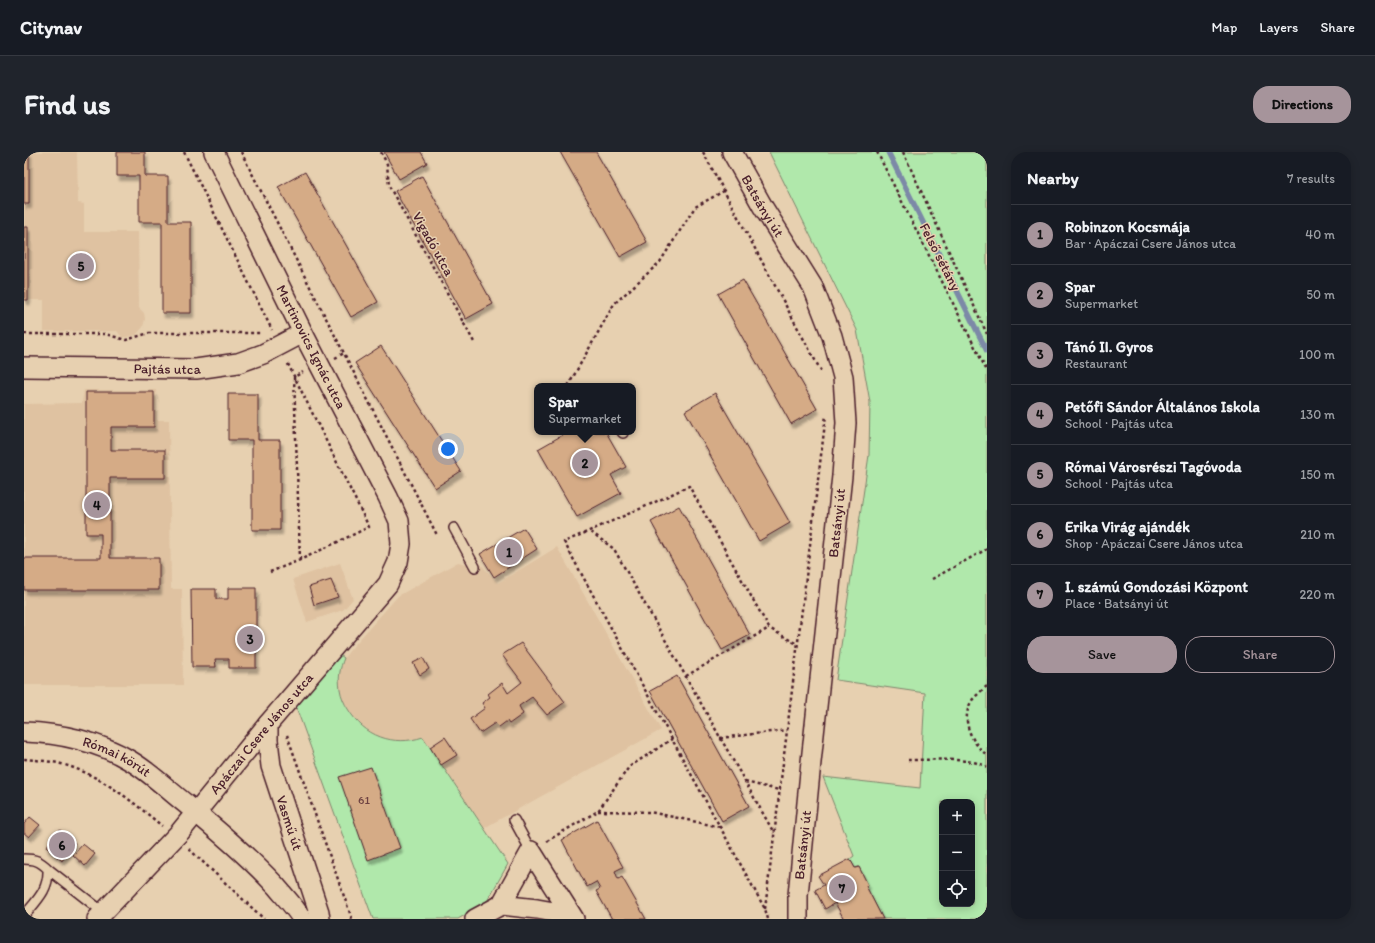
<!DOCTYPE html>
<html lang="en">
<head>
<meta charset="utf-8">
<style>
  body { margin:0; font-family:Itim,sans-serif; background:#20242c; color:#f1f3f6 }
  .controls { position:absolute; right:12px; bottom:12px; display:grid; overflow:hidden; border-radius:8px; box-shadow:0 2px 10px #0003 }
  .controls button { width:36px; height:36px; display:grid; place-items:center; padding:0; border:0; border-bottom:1px solid #363941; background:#171b24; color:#f1f3f6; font:20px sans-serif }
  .you { position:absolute; left:424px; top:297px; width:14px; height:14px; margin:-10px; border:3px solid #fff; border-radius:50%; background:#1a73e8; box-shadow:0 0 0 6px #1a73e833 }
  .badge { display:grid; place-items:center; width:26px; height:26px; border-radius:50%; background:#a6949b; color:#111; font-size:13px; font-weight:700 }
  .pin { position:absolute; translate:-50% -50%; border:2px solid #fff; box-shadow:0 1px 4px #0006 }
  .popup { position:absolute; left:510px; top:231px; width:102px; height:52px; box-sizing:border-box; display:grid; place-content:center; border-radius:8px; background:#171b24; filter:drop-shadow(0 1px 3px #0005); font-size:13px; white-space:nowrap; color:#9ea1a6 }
  .popup b { font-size:15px; color:#f1f3f6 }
  .popup::after { content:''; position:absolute; left:50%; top:100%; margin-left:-8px; border:8px solid transparent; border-top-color:#171b24 }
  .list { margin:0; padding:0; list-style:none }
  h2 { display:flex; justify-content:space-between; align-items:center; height:52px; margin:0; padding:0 16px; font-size:17px }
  h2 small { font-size:13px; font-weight:400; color:#9ea1a6 }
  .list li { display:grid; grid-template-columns:26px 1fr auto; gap:12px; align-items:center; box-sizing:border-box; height:60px; padding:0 16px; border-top:1px solid #363941 }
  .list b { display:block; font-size:15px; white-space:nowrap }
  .list p { margin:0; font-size:13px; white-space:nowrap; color:#9ea1a6 }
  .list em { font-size:13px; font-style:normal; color:#9ea1a6 }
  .actions { display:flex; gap:8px; padding:12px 16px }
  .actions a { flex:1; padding:9px 0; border:1px solid #a6949b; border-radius:16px; text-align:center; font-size:14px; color:#a6949b }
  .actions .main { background:#a6949b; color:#111 }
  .icon { flex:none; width:22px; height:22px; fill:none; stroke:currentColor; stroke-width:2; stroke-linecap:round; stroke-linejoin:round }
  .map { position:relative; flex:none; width:963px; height:767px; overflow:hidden; border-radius:16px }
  header { display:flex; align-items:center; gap:24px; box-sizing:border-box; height:56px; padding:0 20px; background:#171b24; border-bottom:1px solid #363941 }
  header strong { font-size:19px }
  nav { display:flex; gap:22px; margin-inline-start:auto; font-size:14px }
  .intro { display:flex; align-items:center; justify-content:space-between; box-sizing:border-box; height:96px; padding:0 24px }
  h1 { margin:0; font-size:28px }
  .button { padding:10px 18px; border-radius:16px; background:#a6949b; color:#111; font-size:14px; font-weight:700 }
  main { display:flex; gap:24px; padding:0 24px }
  aside { flex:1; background:#171b24; border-radius:16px; box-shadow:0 2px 10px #0003 }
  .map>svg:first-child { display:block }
  .built { fill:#dfc2a1 }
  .green { fill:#b0e8ab; stroke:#7d846b; fill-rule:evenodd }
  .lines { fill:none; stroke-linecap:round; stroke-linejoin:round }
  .stream { stroke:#7b89a7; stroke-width:5.5 }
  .building { fill:#d5ab86; stroke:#4a1f2b; filter:url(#shadow) }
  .lane-casing { stroke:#4a1f2b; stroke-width:12 }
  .street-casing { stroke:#4a1f2b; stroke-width:22 }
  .path { stroke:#4a1f2b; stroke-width:2.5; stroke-dasharray:3 3; stroke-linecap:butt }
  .lane { stroke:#e7d0b0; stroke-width:9 }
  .street { stroke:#e7d0b0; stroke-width:19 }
  .labels { text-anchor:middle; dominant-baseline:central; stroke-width:3; stroke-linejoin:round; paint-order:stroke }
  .number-label { font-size:12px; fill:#6d4242 }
  .street-label { font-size:14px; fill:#4a1f2b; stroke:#e7d0b0 }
</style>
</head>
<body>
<header>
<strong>Citynav</strong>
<nav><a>Map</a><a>Layers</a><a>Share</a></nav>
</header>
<div class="intro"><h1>Find us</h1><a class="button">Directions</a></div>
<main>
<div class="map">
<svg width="963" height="767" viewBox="0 0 963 767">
  <defs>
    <filter id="shadow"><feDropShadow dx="2.5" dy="4.5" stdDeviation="1" flood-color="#0004"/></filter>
  </defs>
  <rect width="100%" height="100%" fill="#e7d0b0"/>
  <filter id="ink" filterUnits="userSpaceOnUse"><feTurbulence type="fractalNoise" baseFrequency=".025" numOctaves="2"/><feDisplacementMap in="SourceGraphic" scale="8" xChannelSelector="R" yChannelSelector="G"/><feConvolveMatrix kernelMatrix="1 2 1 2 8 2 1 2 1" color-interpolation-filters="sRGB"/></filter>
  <g filter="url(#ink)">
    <path class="built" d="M0,0h53l1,51 6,1v28h54l1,76 5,5 1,6 -2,8 -7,8 -9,2h-5l-5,-6h-73v-31h-20z
      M60,238h72l1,30h12l2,169h11l1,96h-159v-281l58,-1z
      M533,395l104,183 -177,98 -61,-91 -9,3 -11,1 -22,-3 -18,-11 -8,-8 -12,-19 -3,-10v-21l4,-11 6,-8 48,-54 60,-34 8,2 9,-6 23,25z
      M316,411l13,36 -10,11 -36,12 -14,-43z"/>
    <path class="green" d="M745,0h218v767h-104l-17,-33 2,-1 -9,-18 -4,1 -5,-9 4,-3 -31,-79 97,11 5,-95 -89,-13 33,-225 1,-53 -13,-72zM918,650h30v102h-30z
      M316,503l4,3c-4,10 -6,20 -4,31 1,7 4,14 8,20 16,27 45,38 75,28l85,127 -22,39 -28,16h-85l-77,-212z"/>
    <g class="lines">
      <path class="stream" d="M864,0l99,199"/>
    </g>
    <path class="building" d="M0,0h5v52h-5z
      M93,0h28v24h23v46h23v91h-29v-91h-23v-46h-22z
      M360,0h37l6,11 -28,16z
      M536,0h36l51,90 -27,15z
      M281,20l73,130 -27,15 -73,-130z
      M398,24l71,128 -27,15 -71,-128z
      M0,75h4v73h-4z
      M719,128l74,129 -26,15 -73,-130z
      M357,194l80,125 -26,17 -80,-125z
      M62,240h68v35h-43v23h54v28h-55v80h49v32h-135v-32h77v-24h-15z
      M691,241l75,130 -31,18 -74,-130z
      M204,242h30v46h22v90h-28v-90h-24z
      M544,280h38l20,35 -15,8 10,18 -44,24 -39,-68z
      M655,354l71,129 -28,15 -71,-128z
      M500,376l13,21 -43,28 -14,-23z
      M307,428l7,17 -24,8 -5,-18z
      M204,436h28v80h-27v-9h-14l1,8h-24l-1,-78h25v10h12z
      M497,491l44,59 -18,13 -15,-18 -13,9 4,8 -14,10 -2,-3 -8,6 -4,-4 -15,10 -10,-14 15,-11 -3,-5 8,-6 -2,-3 14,-11 6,10 14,-11 -20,-27z
      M399,506l6,11 -9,6 -7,-12z
      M653,524l72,130 -27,15 -72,-130z
      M421,585l12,18 -16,10 -11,-18z
      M347,615l29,81 -32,12 -29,-83z
      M6,665l10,8 -11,12 -5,-4v-9z
      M573,668l26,47 -8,4 3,8 4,-2 24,42h-34l-16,-28 4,-2 -4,-7 -9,5 -25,-47z
      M36,678l15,13 -13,18 -16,-14z
      M59,692l12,10 -10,12 -12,-11z
      M826,707l5,9 4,-1 9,18 -2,1 17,33h-39l-9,-16 -10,6 -10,-19 9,-5 -6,-9z"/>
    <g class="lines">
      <defs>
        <path id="lane" d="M598,280l1,1
          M430,376l21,39
          M490,668l17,31
          M0,707c11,0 16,2 24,10 1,21 -11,31 -24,47
          M24,717l55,43"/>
        <g id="street">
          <path id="s1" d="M708,0l31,55 50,80 19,49 11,41 3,46 -4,53 -31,286 -13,133v24"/>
          <path id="s2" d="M0,215l172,2 42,-6 25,-9 40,-21"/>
          <path id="s3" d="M244,572v16l3,26 48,146 1,7"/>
          <path id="s4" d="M0,580c36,1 76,10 107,29 20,12 37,29 55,43 31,26 62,52 90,82 9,11 19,21 26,33"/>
          <path d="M547,763l-34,-6 -36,-4 30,-54 43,68"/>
          <path id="s5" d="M73,767l83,-87 88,-108 120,-140 10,-22 3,-18 -2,-23 -11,-24 -85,-164 -89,-181"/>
          <path d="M451,767l26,-14"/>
        </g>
      </defs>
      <use href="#lane" class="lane-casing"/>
      <use href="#street" class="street-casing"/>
      <path class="path" d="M160,0l88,178
        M217,0l196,383
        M357,0l6,12 2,22 86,158
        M679,0l119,221
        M853,0l110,219
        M879,0l84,182
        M0,182h81l21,6 23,-7h113
        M311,206l9,-5
        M544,234l46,-82 46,-42 35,-55 29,-16
        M567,380l23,17 160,284
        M276,408l-6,-183 9,-5
        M246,420l30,-12 69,-33 -82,-165
        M908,427l55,-30
        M662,524l83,-48
        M963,534c-5,4 -10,9 -14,13 -14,19 -2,44 14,56
        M263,583l65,184
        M696,586l67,-8
        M0,607c11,1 23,2 34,4 40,10 73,37 104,63
        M884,608c19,0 64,-3 79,7
        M721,630l34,8
        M574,659l52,1 70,15
        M523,689l51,-30 31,-44 43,-28
        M165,697l75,70
        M741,757l61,-494
        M744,767l-3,-10 -201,-367 87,-38 38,-18 80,142 28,16"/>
      <use href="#lane" class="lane"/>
      <use href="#street" class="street"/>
    </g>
  </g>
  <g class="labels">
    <g class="number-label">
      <text x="340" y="648">61</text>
    </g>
    <g class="street-label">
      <text stroke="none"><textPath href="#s1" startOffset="62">Batsányi út</textPath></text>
      <text transform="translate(409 92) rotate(61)">Vigadó utca</text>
      <text transform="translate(916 105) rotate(63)">Felső sétány</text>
      <text transform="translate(287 195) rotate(63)">Martinovics Ignác utca</text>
      <text stroke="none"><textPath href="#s2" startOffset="143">Pajtás utca</textPath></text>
      <text transform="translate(813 371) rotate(-84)">Batsányi út</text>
      <text stroke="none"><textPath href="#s5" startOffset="248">Apáczai Csere János utca</textPath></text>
      <text stroke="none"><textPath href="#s4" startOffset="97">Római körút</textPath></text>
      <text stroke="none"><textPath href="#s3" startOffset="102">Vasmű út</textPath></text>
      <text transform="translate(779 693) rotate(-84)">Batsányi út</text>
    </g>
  </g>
</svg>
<div class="controls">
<button>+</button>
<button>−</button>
<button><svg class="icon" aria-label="locate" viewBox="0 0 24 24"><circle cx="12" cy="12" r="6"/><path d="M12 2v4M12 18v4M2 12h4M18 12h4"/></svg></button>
</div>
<div class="you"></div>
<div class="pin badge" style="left:485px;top:400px">1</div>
<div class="pin badge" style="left:561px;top:311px">2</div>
<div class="popup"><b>Spar</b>Supermarket</div>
<div class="pin badge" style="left:226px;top:487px">3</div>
<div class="pin badge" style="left:73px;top:353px">4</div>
<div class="pin badge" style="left:57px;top:114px">5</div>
<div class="pin badge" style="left:38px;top:693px">6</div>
<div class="pin badge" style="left:818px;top:736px">7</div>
</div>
<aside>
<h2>Nearby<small>7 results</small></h2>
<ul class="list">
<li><span class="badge">1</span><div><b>Robinzon Kocsmája</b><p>Bar · Apáczai Csere János utca</p></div><em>40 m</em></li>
<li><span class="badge">2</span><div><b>Spar</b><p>Supermarket</p></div><em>50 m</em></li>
<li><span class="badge">3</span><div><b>Tánó II. Gyros</b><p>Restaurant</p></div><em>100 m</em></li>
<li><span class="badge">4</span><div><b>Petőfi Sándor Általános Iskola</b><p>School · Pajtás utca</p></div><em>130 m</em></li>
<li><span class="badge">5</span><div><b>Római Városrészi Tagóvoda</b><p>School · Pajtás utca</p></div><em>150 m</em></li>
<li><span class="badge">6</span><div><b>Erika Virág ajándék</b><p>Shop · Apáczai Csere János utca</p></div><em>210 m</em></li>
<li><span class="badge">7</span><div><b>I. számú Gondozási Központ</b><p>Place · Batsányi út</p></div><em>220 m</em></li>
</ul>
<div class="actions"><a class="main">Save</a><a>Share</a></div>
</aside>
</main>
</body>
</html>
